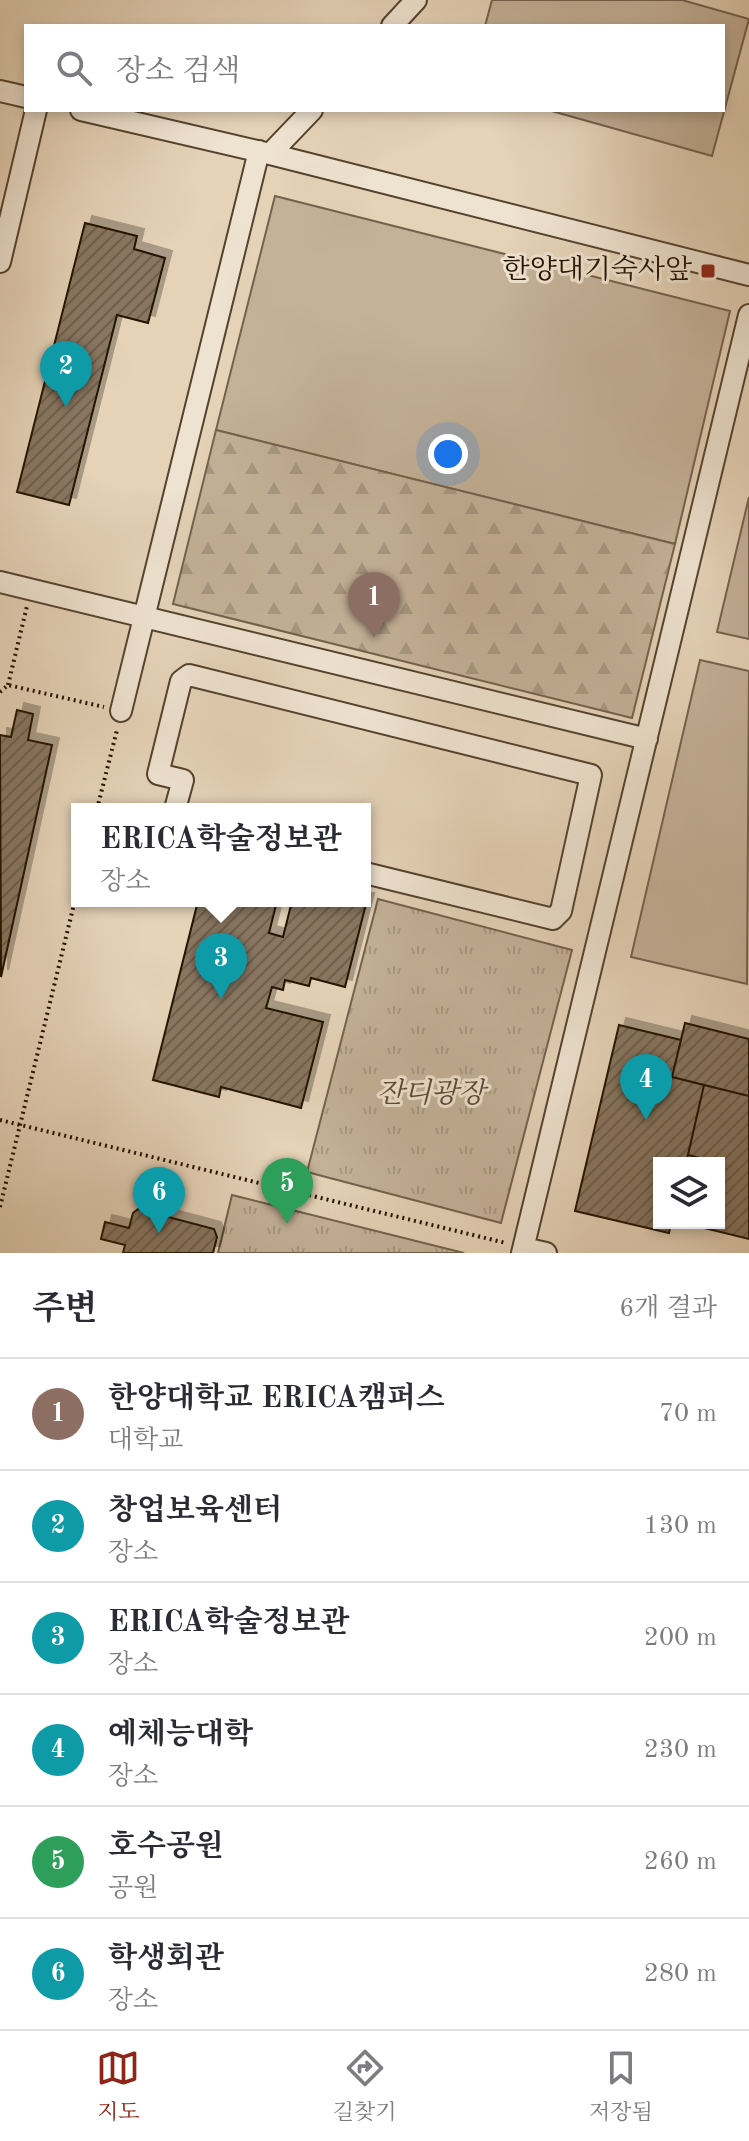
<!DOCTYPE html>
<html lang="ko">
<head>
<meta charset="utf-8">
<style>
  body { margin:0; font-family:"Old Standard TT","Noto Serif KR",serif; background:#f2f2f3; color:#2b2b33 }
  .controls { position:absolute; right:24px; bottom:24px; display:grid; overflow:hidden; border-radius:0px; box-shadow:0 4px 12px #0003 }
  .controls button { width:72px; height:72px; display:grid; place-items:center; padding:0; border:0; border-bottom:2px solid #e1e1e2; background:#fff; color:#2b2b33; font:40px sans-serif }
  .you { position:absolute; left:448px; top:454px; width:28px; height:28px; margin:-20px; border:6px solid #fff; border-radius:50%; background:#1a73e8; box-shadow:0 0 0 12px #1a73e833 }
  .badge { display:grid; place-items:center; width:52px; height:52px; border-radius:50%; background:#8f2418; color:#fff; font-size:26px; font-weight:700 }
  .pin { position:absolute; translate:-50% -66px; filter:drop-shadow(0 2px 4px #0008) }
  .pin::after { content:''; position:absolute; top:42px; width:28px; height:24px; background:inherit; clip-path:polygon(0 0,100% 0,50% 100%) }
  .popup { position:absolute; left:71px; top:803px; width:300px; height:104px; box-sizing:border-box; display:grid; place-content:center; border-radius:0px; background:#fff; filter:drop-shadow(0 2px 6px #0005); font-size:26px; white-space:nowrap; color:#7c7c81 }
  .popup b { font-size:30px; color:#2b2b33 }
  .popup::after { content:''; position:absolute; left:50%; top:100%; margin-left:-16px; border:16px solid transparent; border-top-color:#fff }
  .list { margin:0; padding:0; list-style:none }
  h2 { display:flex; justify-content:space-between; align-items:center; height:104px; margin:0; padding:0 32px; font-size:34px }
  h2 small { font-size:26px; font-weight:400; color:#7c7c81 }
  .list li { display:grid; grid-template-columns:52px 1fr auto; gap:24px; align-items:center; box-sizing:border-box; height:112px; padding:0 32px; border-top:2px solid #e1e1e2 }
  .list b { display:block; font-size:30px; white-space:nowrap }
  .list p { margin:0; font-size:26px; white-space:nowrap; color:#7c7c81 }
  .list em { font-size:26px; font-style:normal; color:#7c7c81 }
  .icon { flex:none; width:44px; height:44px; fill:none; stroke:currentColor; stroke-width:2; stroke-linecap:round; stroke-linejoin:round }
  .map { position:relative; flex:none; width:749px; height:1253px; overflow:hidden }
  .search { position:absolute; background:#fff; box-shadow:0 4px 12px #0003; left:24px; right:24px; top:24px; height:88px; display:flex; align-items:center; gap:20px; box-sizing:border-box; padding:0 28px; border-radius:0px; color:#7c7c81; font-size:30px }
  .sheet { height:776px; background:#fff }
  nav { display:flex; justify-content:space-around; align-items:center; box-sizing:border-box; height:112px; border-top:2px solid #e1e1e2; background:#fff; font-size:22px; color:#7c7c81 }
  nav a { display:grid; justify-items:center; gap:4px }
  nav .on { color:#8f2418 }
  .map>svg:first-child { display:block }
  .grass { fill:#c4b198; stroke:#74624c; stroke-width:2 }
  .forest { fill:url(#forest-firs); stroke:#74624c; stroke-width:2 }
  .park { fill:url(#park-tufts); stroke:#74624c; stroke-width:2 }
  .building { fill:url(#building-hatch); stroke:#241201; stroke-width:2; filter:url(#shadow) }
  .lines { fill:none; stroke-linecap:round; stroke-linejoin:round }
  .minor-casing { stroke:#54422e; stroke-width:24 }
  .path { stroke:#241201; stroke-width:4; stroke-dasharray:2 4; stroke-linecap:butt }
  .minor { stroke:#eee2d0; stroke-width:20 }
  .poi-dot { fill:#8f2418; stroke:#eee2d0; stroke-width:3 }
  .labels { text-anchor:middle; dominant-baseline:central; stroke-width:6; stroke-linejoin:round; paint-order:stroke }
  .poi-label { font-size:28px; fill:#241201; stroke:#eee2d0; text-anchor:end }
  .park-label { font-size:28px; font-style:italic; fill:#5c4a36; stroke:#eee2d0 }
</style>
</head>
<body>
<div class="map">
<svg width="749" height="1253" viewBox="0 0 749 1253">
  <defs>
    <pattern id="forest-firs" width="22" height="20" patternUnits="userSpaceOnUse" patternTransform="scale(2)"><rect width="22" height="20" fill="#c4b198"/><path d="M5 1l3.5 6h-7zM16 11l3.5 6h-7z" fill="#a89781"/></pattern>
    <pattern id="park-tufts" width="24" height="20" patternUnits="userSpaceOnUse" patternTransform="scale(2)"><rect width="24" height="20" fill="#c4b198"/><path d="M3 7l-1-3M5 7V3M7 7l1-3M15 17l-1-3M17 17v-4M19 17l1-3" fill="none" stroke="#a89781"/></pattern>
    <pattern id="building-hatch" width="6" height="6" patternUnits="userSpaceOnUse" patternTransform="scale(2)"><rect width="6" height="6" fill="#887660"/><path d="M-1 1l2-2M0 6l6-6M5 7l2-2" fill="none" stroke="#6f5f4d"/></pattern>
    <filter id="shadow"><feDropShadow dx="7" dy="-7" stdDeviation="0" flood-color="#0004"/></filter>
  </defs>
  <rect width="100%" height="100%" fill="#e5d2b7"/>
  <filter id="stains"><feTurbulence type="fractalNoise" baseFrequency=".0025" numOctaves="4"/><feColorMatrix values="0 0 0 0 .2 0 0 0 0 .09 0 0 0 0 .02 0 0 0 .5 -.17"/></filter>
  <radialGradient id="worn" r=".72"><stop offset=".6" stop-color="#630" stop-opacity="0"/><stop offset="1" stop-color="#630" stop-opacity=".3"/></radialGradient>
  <path class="grass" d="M492,0h190l67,19 -37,137 -164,-46h175v-84h-238z
    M275,196l455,115 -55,233 -459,-114z
    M749,497v142l-32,-7z
    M700,660l49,11 -2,313 -116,-27z"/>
  <path class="forest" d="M216,430l459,114 -43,174 -459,-114z"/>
  <path class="park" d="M378,899l194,51 -71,273 -194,-51z
    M232,1195l232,58h-246z"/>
  <path class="building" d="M85,223l52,13 -3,13 31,9 -17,65 -31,-8 -48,190 -52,-13z
    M17,710l16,4 -5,26 24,5 -51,232 -1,-242 11,2z
    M367,900l-22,87 -34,-9 -2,8 -24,-6 -2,10 -11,-3 -6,21 57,14 -22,86 -80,-21 -2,10 -66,-17 45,-179h79l-8,32 14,4 9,-36z
    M685,1023l64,16v57l-77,-19z
    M619,1025l62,15 -9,37 32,8 -18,78h-27v60h12l-2,10 -94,-22z
    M704,1085l45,11v143l-65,-16h35v-60h-20l1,-5 -12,-3z
    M138,1209l76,20 3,8 -4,16h-90l2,-8 -24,-6 4,-17 24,6 4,-15z"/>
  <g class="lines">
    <defs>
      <path id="minor" d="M392,26l24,-26
        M0,91l26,6
        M81,110l189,44 479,121
        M270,154l42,-44
        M0,262l36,-152
        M0,582l647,157
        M121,711l138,-560
        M175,809l8,-29 -25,-6 23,-93 8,-6 402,100 -30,136 -8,8 -188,-46
        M524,1248l22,5
        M522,1253l227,-938"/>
    </defs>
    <use href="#minor" class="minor-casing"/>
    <path class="path" d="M8,685l19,-79
      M0,692l8,-7 96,22
      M97,809l20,-79
      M0,1120l506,123
      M0,1207l77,-315"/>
    <use href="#minor" class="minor"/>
  </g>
  <rect class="poi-dot" x="700" y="263" width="16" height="16" rx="4"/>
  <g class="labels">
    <g class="poi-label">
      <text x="692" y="271">한양대기숙사앞</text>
    </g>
    <g class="park-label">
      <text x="431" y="1095">잔디광장</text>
    </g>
  </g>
  <rect width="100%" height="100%" filter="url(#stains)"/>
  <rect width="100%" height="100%" fill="url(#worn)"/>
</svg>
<div class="controls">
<button><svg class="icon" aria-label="layers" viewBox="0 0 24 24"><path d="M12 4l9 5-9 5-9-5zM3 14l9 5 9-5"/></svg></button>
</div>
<div class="you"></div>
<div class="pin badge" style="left:374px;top:638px;background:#8d6e63">1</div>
<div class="pin badge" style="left:66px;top:407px;background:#0f9aa8">2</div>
<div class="pin badge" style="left:221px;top:999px;background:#0f9aa8">3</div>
<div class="popup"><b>ERICA학술정보관</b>장소</div>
<div class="pin badge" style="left:646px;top:1120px;background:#0f9aa8">4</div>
<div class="pin badge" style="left:287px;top:1224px;background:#2e9e5b">5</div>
<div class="pin badge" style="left:159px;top:1233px;background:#0f9aa8">6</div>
<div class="search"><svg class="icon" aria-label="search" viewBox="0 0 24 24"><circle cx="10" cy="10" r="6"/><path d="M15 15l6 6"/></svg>장소 검색</div>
</div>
<section class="sheet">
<h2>주변<small>6개 결과</small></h2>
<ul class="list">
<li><span class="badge" style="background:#8d6e63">1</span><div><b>한양대학교 ERICA캠퍼스</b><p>대학교</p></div><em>70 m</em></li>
<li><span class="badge" style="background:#0f9aa8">2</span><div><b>창업보육센터</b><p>장소</p></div><em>130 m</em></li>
<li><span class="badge" style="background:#0f9aa8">3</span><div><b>ERICA학술정보관</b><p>장소</p></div><em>200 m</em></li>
<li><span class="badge" style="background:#0f9aa8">4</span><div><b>예체능대학</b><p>장소</p></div><em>230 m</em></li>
<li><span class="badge" style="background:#2e9e5b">5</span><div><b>호수공원</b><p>공원</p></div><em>260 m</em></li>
<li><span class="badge" style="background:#0f9aa8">6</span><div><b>학생회관</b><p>장소</p></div><em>280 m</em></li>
</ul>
</section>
<nav>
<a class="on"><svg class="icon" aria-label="map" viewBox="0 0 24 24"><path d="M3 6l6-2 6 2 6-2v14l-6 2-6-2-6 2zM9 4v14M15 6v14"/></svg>지도</a>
<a><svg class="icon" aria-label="directions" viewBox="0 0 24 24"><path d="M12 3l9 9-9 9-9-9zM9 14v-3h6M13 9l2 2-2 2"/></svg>길찾기</a>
<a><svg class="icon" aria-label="saved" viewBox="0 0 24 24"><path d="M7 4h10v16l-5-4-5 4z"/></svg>저장됨</a>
</nav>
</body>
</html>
